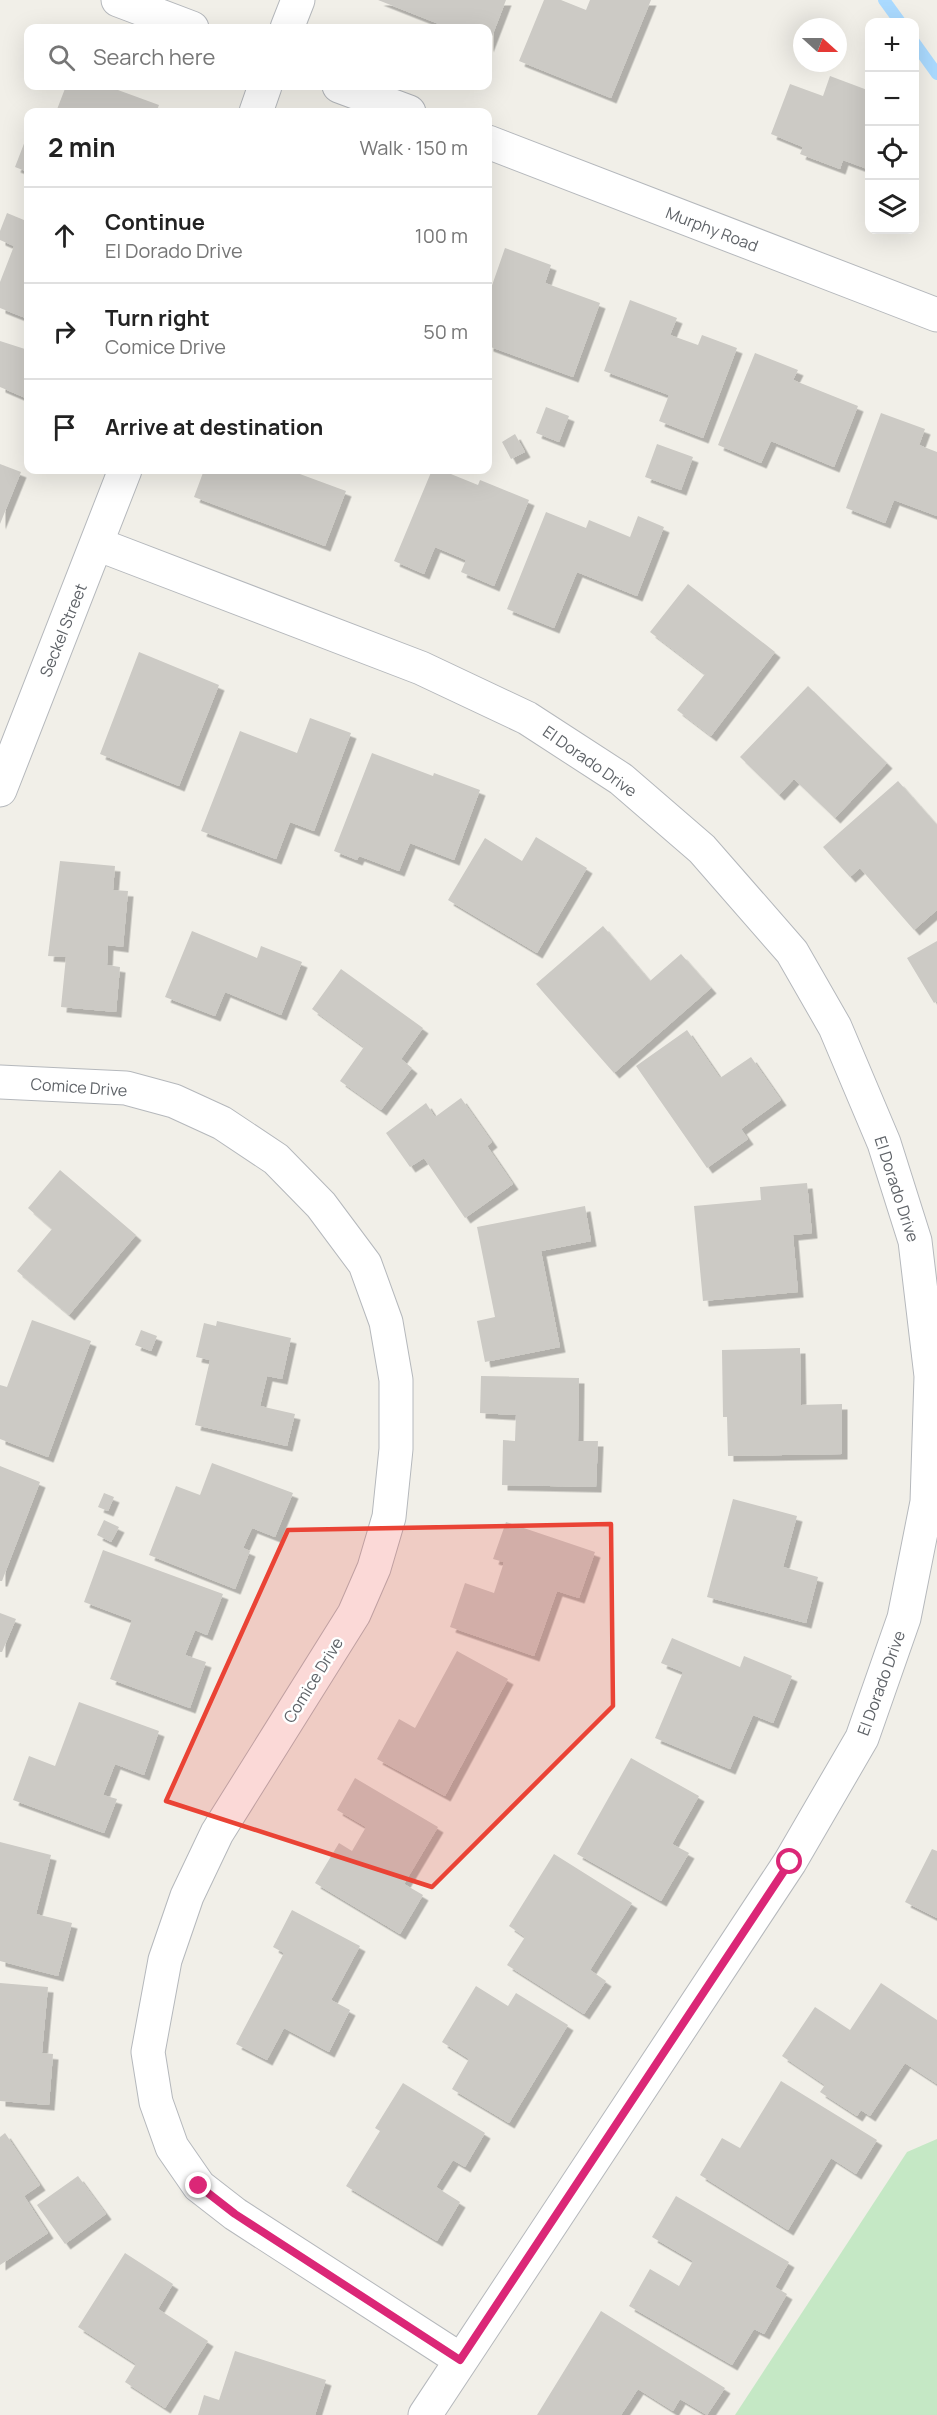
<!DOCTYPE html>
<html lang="en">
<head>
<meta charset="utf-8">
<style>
  body { margin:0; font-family:Manrope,sans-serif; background:#f6f6f6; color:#222 }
  .controls { position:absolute; right:18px; top:18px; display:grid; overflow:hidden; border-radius:12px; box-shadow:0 6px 24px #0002 }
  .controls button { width:54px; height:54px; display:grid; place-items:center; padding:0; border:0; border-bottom:2px solid #e0e0e0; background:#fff; color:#222; font:30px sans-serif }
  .compass { position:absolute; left:793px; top:18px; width:54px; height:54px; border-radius:50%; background:#fff; box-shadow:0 6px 24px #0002; rotate:111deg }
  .stop { position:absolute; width:18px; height:18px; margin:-14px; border:4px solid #db2777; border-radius:50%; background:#fff }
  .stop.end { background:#db2777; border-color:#fff; box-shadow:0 2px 6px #0008 }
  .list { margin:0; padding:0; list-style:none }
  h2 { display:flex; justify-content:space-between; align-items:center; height:78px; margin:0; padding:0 24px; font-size:26px }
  h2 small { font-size:20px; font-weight:400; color:#767676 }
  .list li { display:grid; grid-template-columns:39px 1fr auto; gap:18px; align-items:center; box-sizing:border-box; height:96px; padding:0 24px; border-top:2px solid #e0e0e0 }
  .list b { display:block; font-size:22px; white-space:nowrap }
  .list p { margin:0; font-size:20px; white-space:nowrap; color:#767676 }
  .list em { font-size:20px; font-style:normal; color:#767676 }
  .icon { flex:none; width:33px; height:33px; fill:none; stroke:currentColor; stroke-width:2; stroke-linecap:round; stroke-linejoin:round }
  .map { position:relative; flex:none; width:937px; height:2415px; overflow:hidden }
  .search { position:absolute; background:#fff; box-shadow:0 6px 24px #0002; left:24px; top:24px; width:468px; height:66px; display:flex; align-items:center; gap:15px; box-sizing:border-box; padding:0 21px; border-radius:12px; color:#767676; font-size:22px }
  .panel { position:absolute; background:#fff; box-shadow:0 6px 24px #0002; left:24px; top:108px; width:468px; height:366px; border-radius:12px }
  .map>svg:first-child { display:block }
  .green { fill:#c5e8c5 }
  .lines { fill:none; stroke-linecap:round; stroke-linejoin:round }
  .stream { stroke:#aadaff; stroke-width:12 }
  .building { fill:#cccac5; filter:url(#shadow) }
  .minor-casing { stroke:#b5b8bc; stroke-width:35 }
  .tertiary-casing { stroke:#b5b8bc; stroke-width:35 }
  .minor { stroke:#fff; stroke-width:33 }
  .tertiary { stroke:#fff; stroke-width:33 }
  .route { stroke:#db2777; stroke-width:8 }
  .marked { fill:#ea4335; fill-opacity:0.2; stroke:#ea4335; stroke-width:4.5; stroke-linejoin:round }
  .labels { text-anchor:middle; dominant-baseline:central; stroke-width:5; stroke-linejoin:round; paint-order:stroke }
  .street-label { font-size:16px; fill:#5f6368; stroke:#fff }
</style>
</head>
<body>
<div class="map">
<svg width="937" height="2415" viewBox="0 0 937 2415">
  <defs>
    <filter id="shadow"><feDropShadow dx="5.5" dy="5.5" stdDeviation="0" flood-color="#0004"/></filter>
  </defs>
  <rect width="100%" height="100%" fill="#f1efe8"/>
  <path class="green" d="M937,2139v276h-202l172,-263z"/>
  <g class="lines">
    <path class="stream" d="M884,0l16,22
      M914,42l23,32"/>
  </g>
  <path class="building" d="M378,0h128l-18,47v-19h-39z
    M544,0h17l25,10 4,-10h61l-40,98 -92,-37z
    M830,76l40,15v79l-27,-10 -3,9 -40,-15 3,-7 -32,-13 19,-50 33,12z
    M66,86h41l52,19 -3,7h-100z
    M25,141l3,1v30l-13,-5z
    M28,209v110l-28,-11v-26l14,-36 -14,-6v-9l7,-18 17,7z
    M505,248l46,17 -6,18 55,20 -27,74 -85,-31v-49z
    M630,300l47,18 -7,17 28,10 4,-10 35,13 -34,90 -44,-17 10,-26 -65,-24z
    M0,341l28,9v49l-28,-12z
    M755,353l43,17 -5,10 65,26 -24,61 -63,-26 -10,22 -43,-18z
    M546,407l23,9 -10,26 -23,-9z
    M881,413l44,16 -6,16 18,7v64l-43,-16 -9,23 -39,-15z
    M515,434l10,18 -14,7 -9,-17z
    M657,444l36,13 -12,33 -36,-13z
    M0,464l21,8 -21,52z
    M204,470h85l57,21 -21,55 -131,-49z
    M432,470h9l37,15 2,-5 49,20 -35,86 -33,-14 5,-12 -31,-13 -11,27 -30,-13z
    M546,512l40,16 3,-8 41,17 8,-21 26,11 -27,69 -60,-24 -23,56 -47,-19z
    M688,584l87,68 -64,84 -34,-26 28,-36 -55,-42z
    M139,652l80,33 -40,101 -79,-32z
    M808,686l79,77 -52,55 -41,-39 -15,16 -39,-38z
    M310,718l41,15 -37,98 -24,-9 -14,37 -75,-28 39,-100 57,22z
    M372,753l61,23 1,-3 46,17 -26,70 -44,-17 -11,28 -40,-15 -2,4 -23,-9z
    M898,781l39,44v85l-23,20 -54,-62 -10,9 -27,-30z
    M536,837l51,31 -50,85 -89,-53 37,-62 37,23z
    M60,861l55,5 -2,24 15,1 -5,56 -15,-2 -1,20 13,2 -4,45 -55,-5 5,-50 -18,-1z
    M603,926l47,55 31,-27 30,34 -97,85 -78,-89z
    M192,931l65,27 4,-12 41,16 -21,53 -56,-23 -10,24 -50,-19z
    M937,941v60l-3,2 -27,-45z
    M341,969l82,59 -22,31 11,9 -31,42 -41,-29 24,-34 -52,-38z
    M687,1030l33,48 31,-21 30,43 -40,29 7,10 -41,29 -71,-102z
    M461,1098l31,44 -5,4 26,38 -48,34 -41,-60 -14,9 -24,-34 40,-30 9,14z
    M60,1170l76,65 -67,80 -52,-44 35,-42 -24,-21z
    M807,1183l5,50 -19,2 5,57 -95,9 -9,-95 67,-6 -1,-13z
    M585,1206l6,35 -50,10 19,96 -75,15 -8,-41 18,-4 -18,-90z
    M32,1320l59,21 -43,116 -48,-18v-54l7,2z
    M217,1321l74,17 -9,41 -15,-3 -7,30 35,8 -8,32 -92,-21 15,-65 -14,-3 8,-34 12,3z
    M141,1330l16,6 -6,15 -16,-6z
    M800,1348l1,57 41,-1v50l-114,2 -1,-39h-4l-1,-67z
    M481,1376l98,2 -1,63h20l-2,46 -94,-2 1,-45 12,1 1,-26 -36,-2z
    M212,1463l81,30 -18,44 -23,-9 -9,20 7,3 -15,38 -86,-34 27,-69 24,9z
    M0,1466l40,16 -38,99h-2z
    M104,1493l10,4 -6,14 -10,-4z
    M733,1499l64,17 -14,51 35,10 -12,46 -99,-26z
    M104,1520l15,7 -8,15 -14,-7z
    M506,1522l89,30 -16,46 -22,-7 -23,65 -84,-29 15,-44 29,10 10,-31 -11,-3z
    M103,1550l120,44 -16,41 -12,-5 -10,25 21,7 -16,46 -80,-29 22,-59 -48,-18z
    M0,1613l16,6 -14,33h-2z
    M672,1638l68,29 4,-11 48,20 -19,47 -20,-8 -23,54 -75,-31 28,-66 -22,-9z
    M457,1651l51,28 -63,117 -68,-37 22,-40 16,9z
    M79,1702l80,29 -15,44 -29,-11 -12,31 14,4 -13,34 -91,-33 16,-44 26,10z
    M631,1758l68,38 -27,48 17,9 -28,48 -84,-47z
    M355,1778l83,49 -34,57 19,11 -23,39 -85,-51 24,-40 13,8 14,-24 -29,-17z
    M0,1842l51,13 -15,59 36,9 -14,53 -58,-15z
    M932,1849l5,2v67l-32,-16z
    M554,1854l78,49 -42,67 16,11 -22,33 -77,-49 18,-28 -16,-11z
    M292,1910l68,36 -29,54 19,10 -21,42 -45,-24 -17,32 -31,-16 48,-91 -11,-6z
    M0,1983l48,4 -6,66 11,1 -4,51 -49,-4z
    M881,1983l56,37v64l-32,-21 -35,53 -9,-6 -4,6 -37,-24 5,-7 -43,-29 33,-49 35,23z
    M476,1986l32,20 8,-13 52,32 -59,98 -57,-34 17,-30 -27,-17z
    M781,2081l96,59 -21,34 -25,-16 -43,72 -88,-55 22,-37 18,10z
    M403,2083l82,50 -20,34 -12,-7 -17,27 24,15 -23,39 -91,-55 34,-55 -5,-3z
    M5,2133l35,52 -16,11 24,37 -48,32v-128z
    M78,2176l28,38 -41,30 -28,-39z
    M676,2196l113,66 -14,25 12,7 -23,40 -10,-5 -22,36 -103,-59 21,-37 29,17 14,-25 -41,-24z
    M125,2253l48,31 -15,25 50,32 -43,67 -40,-26 11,-18 -58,-37z
    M601,2311l124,77 -18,27 -27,-16 -7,12 -35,-22 -17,26h-84z
    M235,2351l91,29 -11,35h-117l6,-20 15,5z"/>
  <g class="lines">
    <defs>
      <path id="minor" d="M287,28l11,-28
        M256,112l9,-26
        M97,544l324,124 106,50 94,61 81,70 90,103 43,75 49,116 31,98 16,135 -4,126 -23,116 -42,120 -72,124 -365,553
        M0,790l125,-320
        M0,1082l126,6 48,13 48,22 54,36 45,46 44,59 21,58 10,58v69l-7,68 -15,51 -20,46 -137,219 -30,63 -22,64 -17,92 8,50 16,45 27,39 36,28 226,146"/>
      <path id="tertiary" d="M118,0l74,28
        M339,86l70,26
        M488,142l449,173"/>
    </defs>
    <use href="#minor" class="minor-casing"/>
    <use href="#tertiary" class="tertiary-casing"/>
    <use href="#minor" class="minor"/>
    <use href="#tertiary" class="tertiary"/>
  </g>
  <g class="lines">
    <path class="route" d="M199,2186l36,28 225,146 330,-498"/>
  </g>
  <path class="marked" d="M611,1524l2,182 -181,181 -266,-86 122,-271z"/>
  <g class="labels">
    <g class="street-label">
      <text transform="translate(712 229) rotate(21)">Murphy Road</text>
      <text transform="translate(63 630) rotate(-68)">Seckel Street</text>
      <text transform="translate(590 761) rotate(35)">El Dorado Drive</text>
      <text transform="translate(79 1087) rotate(4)">Comice Drive</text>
      <text transform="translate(897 1189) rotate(72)">El Dorado Drive</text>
      <text transform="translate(313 1680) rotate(-58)">Comice Drive</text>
      <text transform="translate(881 1683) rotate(-70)">El Dorado Drive</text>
    </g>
  </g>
</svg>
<div class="controls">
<button>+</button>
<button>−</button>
<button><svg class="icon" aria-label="locate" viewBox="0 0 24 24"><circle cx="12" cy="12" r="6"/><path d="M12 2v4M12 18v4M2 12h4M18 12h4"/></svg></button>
<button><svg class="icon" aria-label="layers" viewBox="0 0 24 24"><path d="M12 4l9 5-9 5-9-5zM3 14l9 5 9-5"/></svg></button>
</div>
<svg class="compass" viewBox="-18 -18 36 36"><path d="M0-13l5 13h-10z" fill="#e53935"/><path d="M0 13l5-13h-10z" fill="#767676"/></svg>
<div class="stop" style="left:790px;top:1862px"></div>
<div class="stop end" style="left:199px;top:2186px"></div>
<div class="search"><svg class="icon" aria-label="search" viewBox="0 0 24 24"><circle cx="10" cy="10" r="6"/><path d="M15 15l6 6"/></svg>Search here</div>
<section class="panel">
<h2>2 min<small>Walk · 150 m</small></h2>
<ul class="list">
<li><svg class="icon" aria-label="ahead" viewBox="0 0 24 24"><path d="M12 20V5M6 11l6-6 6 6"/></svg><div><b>Continue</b><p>El Dorado Drive</p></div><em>100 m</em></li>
<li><svg class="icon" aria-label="right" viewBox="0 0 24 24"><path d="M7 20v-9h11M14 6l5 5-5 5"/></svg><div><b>Turn right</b><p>Comice Drive</p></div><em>50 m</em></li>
<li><svg class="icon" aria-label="arrive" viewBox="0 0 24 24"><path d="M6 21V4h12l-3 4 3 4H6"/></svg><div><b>Arrive at destination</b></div></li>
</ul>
</section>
</div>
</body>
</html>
